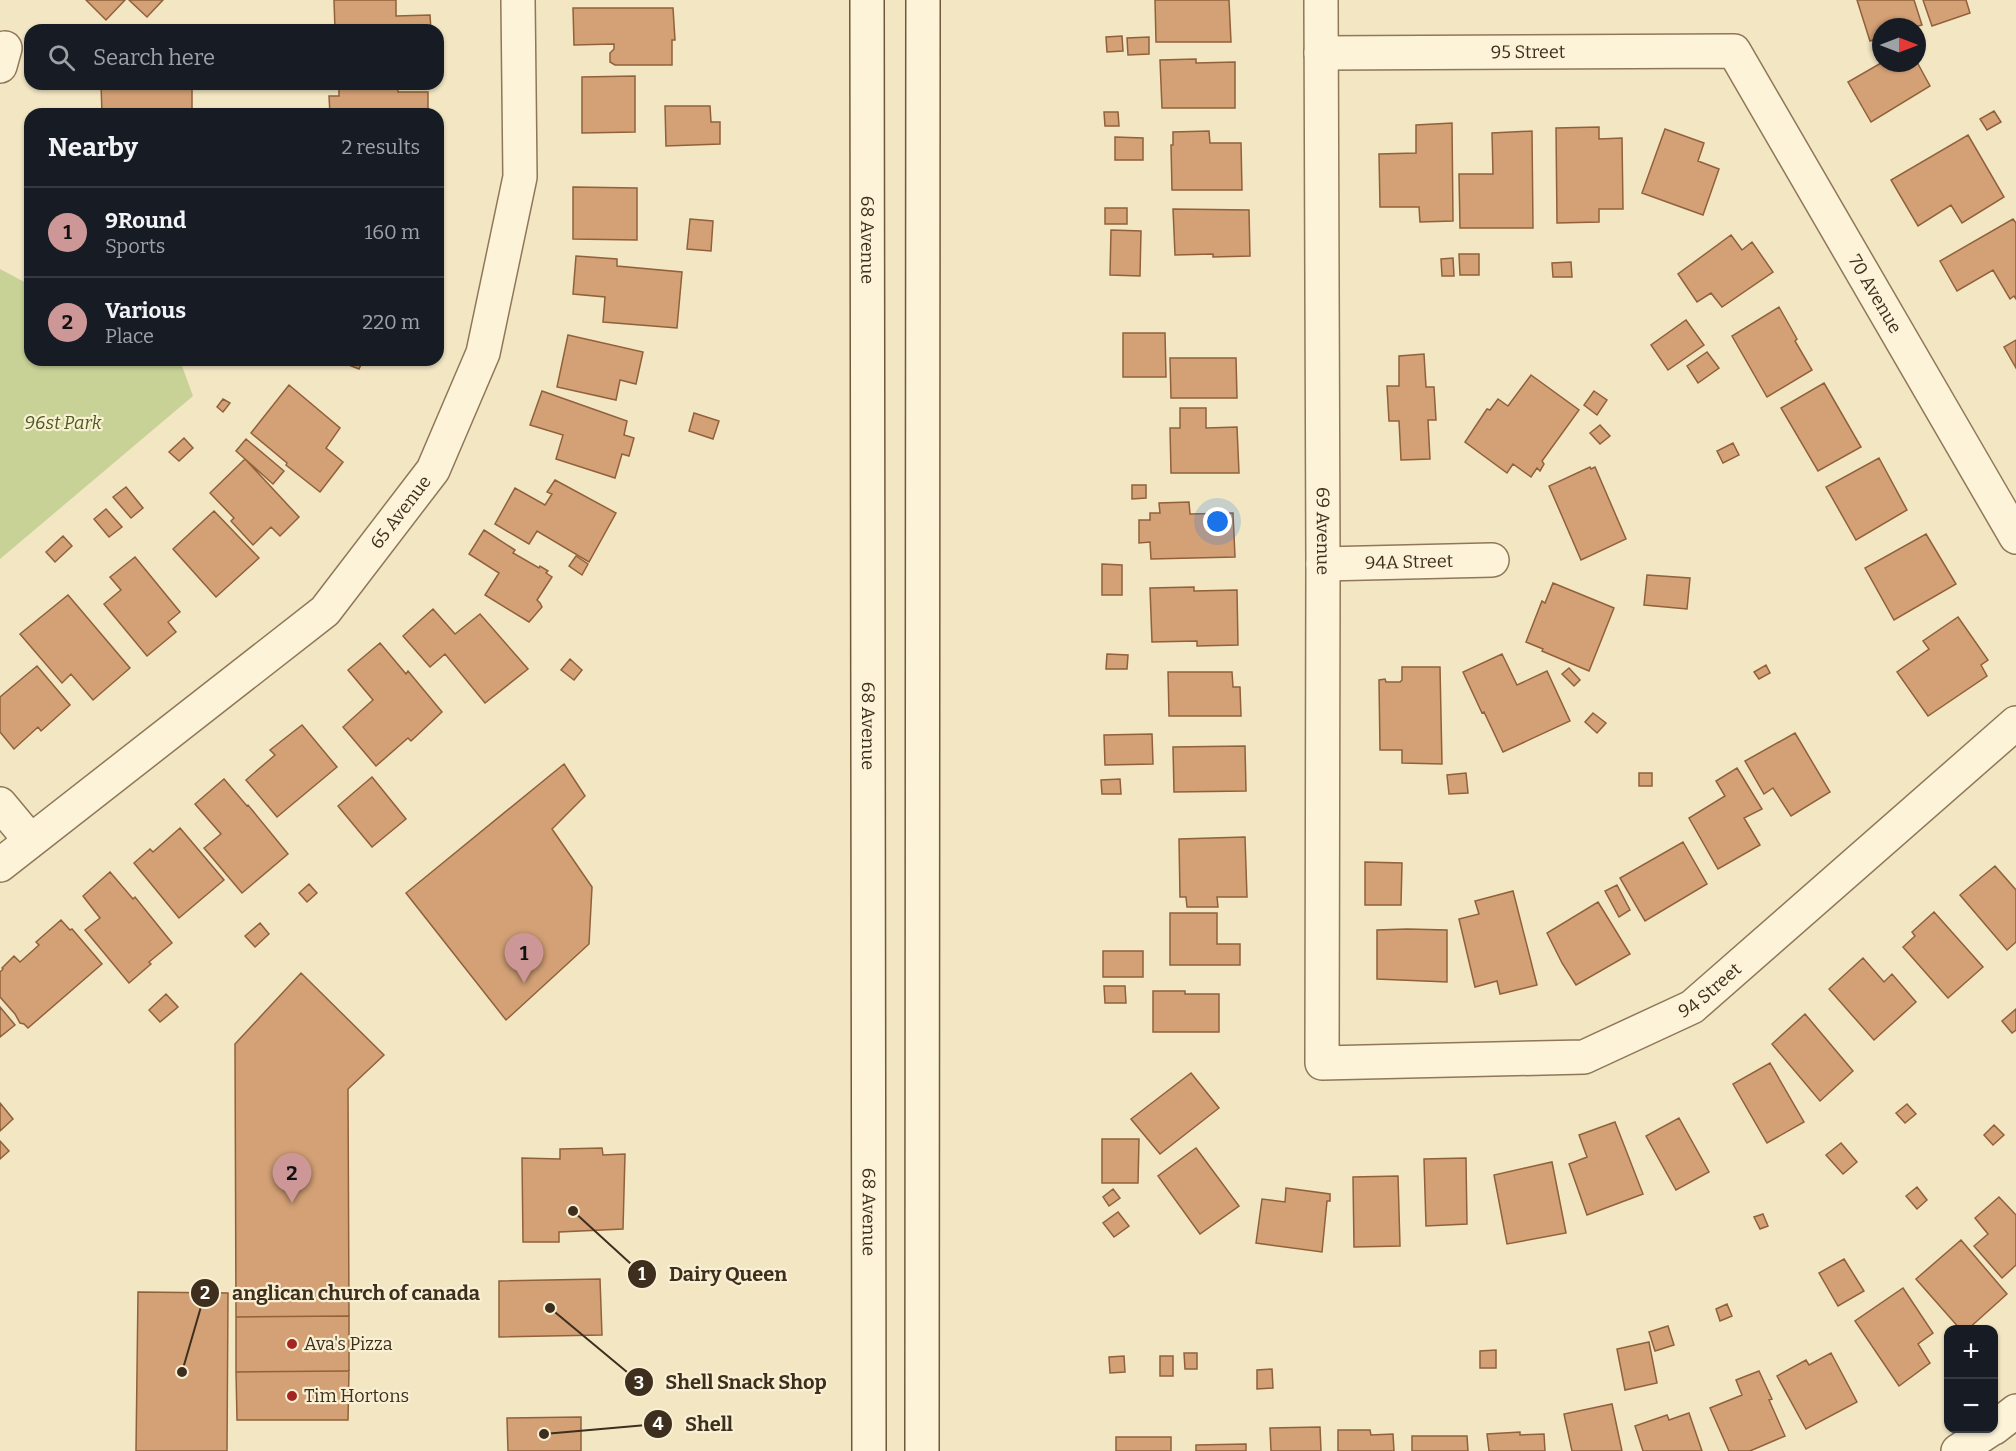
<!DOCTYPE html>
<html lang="en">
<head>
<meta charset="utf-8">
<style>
  body { margin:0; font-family:Bitter,serif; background:#242831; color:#f1f3f6 }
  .controls { position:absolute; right:18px; bottom:18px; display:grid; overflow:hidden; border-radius:12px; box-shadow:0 2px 4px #0004 }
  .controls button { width:54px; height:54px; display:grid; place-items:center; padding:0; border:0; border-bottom:2px solid #363941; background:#171b24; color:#f1f3f6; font:30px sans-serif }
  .compass { position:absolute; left:1872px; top:18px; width:54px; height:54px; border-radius:50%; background:#171b24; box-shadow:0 2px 4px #0004; rotate:90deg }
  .you { position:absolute; left:1218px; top:522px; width:21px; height:21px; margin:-15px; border:4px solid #fff; border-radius:50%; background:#1a73e8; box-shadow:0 0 0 9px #1a73e833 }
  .badge { display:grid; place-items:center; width:39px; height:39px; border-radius:50%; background:#ce9797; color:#111; font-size:20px; font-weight:700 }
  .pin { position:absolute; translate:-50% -50px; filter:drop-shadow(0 2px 3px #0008) }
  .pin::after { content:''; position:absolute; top:32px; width:21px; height:18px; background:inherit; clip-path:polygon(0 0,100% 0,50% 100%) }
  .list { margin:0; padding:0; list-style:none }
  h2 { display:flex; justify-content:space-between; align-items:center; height:78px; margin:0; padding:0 24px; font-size:26px }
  h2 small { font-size:20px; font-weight:400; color:#9ea1a6 }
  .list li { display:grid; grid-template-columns:39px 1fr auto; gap:18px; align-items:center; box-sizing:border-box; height:90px; padding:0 24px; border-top:2px solid #363941 }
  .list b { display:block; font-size:22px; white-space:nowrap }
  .list p { margin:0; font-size:20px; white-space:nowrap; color:#9ea1a6 }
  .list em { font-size:20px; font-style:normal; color:#9ea1a6 }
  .icon { flex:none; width:33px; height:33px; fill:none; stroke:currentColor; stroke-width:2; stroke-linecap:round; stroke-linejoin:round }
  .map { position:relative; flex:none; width:2016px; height:1451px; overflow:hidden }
  .search { position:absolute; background:#171b24; box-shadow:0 2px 4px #0004; left:24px; top:24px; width:420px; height:66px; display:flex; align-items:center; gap:15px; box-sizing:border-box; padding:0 21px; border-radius:18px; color:#9ea1a6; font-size:22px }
  .panel { position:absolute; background:#171b24; box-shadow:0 2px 4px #0004; left:24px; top:108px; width:420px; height:258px; border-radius:18px }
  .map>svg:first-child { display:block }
  .green { fill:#c8d296 }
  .building { fill:#d4a176; stroke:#90613b; stroke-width:1.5 }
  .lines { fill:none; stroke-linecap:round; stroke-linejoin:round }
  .minor-casing { stroke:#8f7758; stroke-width:36 }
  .tertiary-casing { stroke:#8f7758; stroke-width:36 }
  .secondary-casing { stroke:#71583b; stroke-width:36 }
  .minor { stroke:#fcf3d8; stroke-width:33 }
  .tertiary { stroke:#fcf3d8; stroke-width:33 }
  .secondary { stroke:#fcf3d8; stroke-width:33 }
  .poi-dot { fill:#a42622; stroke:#f9f0d4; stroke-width:2 }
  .labels { text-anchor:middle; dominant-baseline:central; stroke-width:4.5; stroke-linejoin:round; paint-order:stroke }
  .street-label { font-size:18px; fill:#3d2e1d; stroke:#f9f0d4 }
  .park-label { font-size:18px; font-style:italic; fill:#4b5c22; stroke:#f9f0d4 }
  .poi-label { font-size:18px; fill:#3d2e1d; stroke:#f9f0d4; text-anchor:start }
  .leader { fill:none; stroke:#3d2e1d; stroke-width:2 }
  .callout-dot { fill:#3d2e1d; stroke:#f9f0d4; stroke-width:2 }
  .mark-label { font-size:18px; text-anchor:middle; font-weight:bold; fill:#fff }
  .callout-label { font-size:20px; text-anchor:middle; font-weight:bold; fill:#3d2e1d; stroke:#f9f0d4; stroke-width:4.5; stroke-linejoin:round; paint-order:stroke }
</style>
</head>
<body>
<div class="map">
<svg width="2016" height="1451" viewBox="0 0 2016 1451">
  <rect width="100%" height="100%" fill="#f2e6c3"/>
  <path class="green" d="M0,269l30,16v75h141l11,6 11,30 -193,163z"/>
  <path class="building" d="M86,0h39l-19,20z
    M129,0h34l-16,17z
    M334,0h62v16l34,-1 1,15h-96z
    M1155,0h74l2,42h-75z
    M1857,0h57l8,25 -8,2h-33v11l-11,3z
    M1923,0h43l4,13 -38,13z
    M573,8h100l2,32h-3v25h-57l-5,-3v-9l4,-4v-5l-40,1z
    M1122,36l1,15 -16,1 -1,-15z
    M1149,37v17l-21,1 -1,-17z
    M1196,59v4l39,-1v46h-73l-2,-48z
    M1917,62l13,24 -59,36 -23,-40 33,-19z
    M635,76v56l-53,1v-56z
    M101,84h91v29l-90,1z
    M339,84h58l1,8h30v22h-98l-1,-18h10z
    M665,106h45l1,16h9v22l-54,2z
    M1994,111l7,11 -14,8 -7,-11z
    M1104,112h14l1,14h-14z
    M1452,123l1,98 -33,1 -1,-15h-39l-1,-53 37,-1v-28z
    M1599,127v12l23,-1 1,71h-24v13l-42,1 -1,-95z
    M1665,129l39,14 -6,18 21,8 -16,46 -61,-22z
    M1209,131l1,12h31l1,47h-70l-1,-45h2v-13z
    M1532,131l1,97h-73l-1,-54h34l-1,-41z
    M1968,135l36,62 -42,26 -11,-18 -33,21 -27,-46z
    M1115,137l28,1v22h-28z
    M573,187l64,1v52l-64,-1z
    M1105,208h22v16h-22z
    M1173,209l76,1 1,46 -37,1v-3l-38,1z
    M690,219l23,2 -2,30 -24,-2z
    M2013,219l3,4v76l-2,-3 -4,3 -17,-29 -36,21 -17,-30z
    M1111,230l30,1 -1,45 -30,-1z
    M1731,235l11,15 10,-8 21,30 -51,35 -11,-14 -14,9 -19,-28z
    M1459,254h20v21h-19z
    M576,256l41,3v7l65,6 -5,56 -74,-6 2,-25 -32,-3z
    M1453,258l1,18h-12l-1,-17z
    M1571,262l1,15h-19l-1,-14z
    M1779,307l18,32 -2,2 17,29 -45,27 -35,-61z
    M1686,320l18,25 -36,25 -17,-25z
    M1123,333h42l1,44h-43z
    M568,335l75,17 -7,32 -16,-4 -4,20 -59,-13z
    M2016,340v28l-12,-21z
    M1707,352l12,16 -21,15 -11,-17z
    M1424,354l2,33h8l2,33h-8l2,39 -29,1 -2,-39h-10l-2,-35h12v-30z
    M1170,358h66l1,40h-66z
    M336,360h27l-4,9z
    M1531,375l48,35 -37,51 2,3 -4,7 -3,-3 -6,9 -18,-13 -6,9 -42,-31 22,-33 3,1 8,-11 10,7z
    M1824,383l37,64 -43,24 -37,-63z
    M289,385l51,43 -14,20 17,14 -23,30 -34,-27 1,-2 -36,-30z
    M542,391l85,30 -3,14 10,3 -5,18 -7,-2 -7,24 -59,-19 7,-24 -33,-10z
    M1594,391l13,9 -10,15 -13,-10z
    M223,399l7,4 -7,9 -6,-5z
    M1180,408h26v20l31,-1 2,46h-68l-1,-45h10z
    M694,413l25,8 -6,18 -24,-8z
    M1600,425l10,11 -10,8 -10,-11z
    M184,438l9,10 -14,13 -10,-9z
    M246,439l38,32 -11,13 -37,-33z
    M1733,443l6,12 -16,8 -6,-12z
    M1879,458l28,52 -51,30 -30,-53z
    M245,459l54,58 -19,19 -9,-9 -18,18 -22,-24 3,-3 -24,-25z
    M1590,467l1,2 4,-2 31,72 -45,21 -32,-74z
    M555,480l61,33 -27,49 -52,-31 -8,13 -34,-20 20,-36 30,17 7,-11 -5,-2z
    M1132,485h14v13l-14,1z
    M126,487l17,21 -12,10 -18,-21z
    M1189,502l1,12 43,-1 2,44 -84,2 -1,-17 -11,1v-23h11v-7h10l-1,-10z
    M106,509l16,18 -13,10 -15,-18z
    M214,511l45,47 -43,39 -43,-48z
    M484,530l31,20 -2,3 26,15 1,-2 8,5 -2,2 6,4 -15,23 3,3 2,4 -13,15 -44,-27 14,-22 -30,-19z
    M1926,534l30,50 -62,36 -29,-52z
    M63,536l9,10 -17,16 -9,-10z
    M576,556l12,8 -6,11 -13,-9z
    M135,557l45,55 -12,10 8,10 -29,24 -43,-52 17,-14 -11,-13z
    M1102,564l20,1v30h-20z
    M1647,575l43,3 -3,31 -43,-4z
    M1553,583l61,25 -25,63 -47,-20 1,-2 -17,-7 16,-41 3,2z
    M1194,587v4l43,-1 1,55 -41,1v-5l-45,1 -2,-54z
    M68,595l62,73 -37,32 -22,-26 -9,9 -42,-49z
    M433,609l22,25 25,-20 48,55 -43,34 -40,-49 -15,13 -27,-31z
    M1958,617l30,43 -7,5 6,11 -59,40 -31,-44 32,-23 -6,-8z
    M380,643l26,31 2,-3 34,41 -31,29 -3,-3 -32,28 -33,-39 30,-27 -25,-30z
    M1107,654l21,1 -1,14h-21z
    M1502,654l15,31 30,-14 23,50 -67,31 -19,-40 -2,1 -19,-41z
    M570,659l12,11 -8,10 -13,-10z
    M1766,665l4,8 -11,6 -5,-7z
    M37,666l33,39 -29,26 -3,-4 -24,22 -14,-17v-35z
    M1402,667h38l2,97 -40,-1v-13h-22l-1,-70 6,-1 1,3h14l2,-2z
    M1569,668l11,12 -6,6 -12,-12z
    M1168,672h64l1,15h7l1,29h-72z
    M1593,713l13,10 -9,10 -12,-11z
    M302,725l35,42 -60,50 -31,-37 29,-25 -5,-5z
    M1795,733l35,59 -39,24 -18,-28 -9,6 -19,-33z
    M1152,734l1,30 -48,1 -1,-30z
    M1245,746l1,45 -72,1 -1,-45z
    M564,764l21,32 -33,33 40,58 -3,57 -83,76 -100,-127z
    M1737,768l25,41 -18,9 16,27 -42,24 -29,-51 36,-22 -9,-15z
    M1466,773l2,20 -19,1 -2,-19z
    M1639,773h13v13h-13z
    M372,777l34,42 -34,28 -34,-41z
    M224,779l23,27 1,-1 40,49 -46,39 -38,-45 17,-14 -26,-30z
    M1120,779l1,15h-19l-1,-14z
    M180,828l44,52 -45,38 -45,-55 16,-14 3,3z
    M1245,837l2,60h-30l1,10h-31l-1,-10h-6l-1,-58z
    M1683,842l24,42 -62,37 -25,-43z
    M1365,862l37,1 -1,42h-36z
    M1995,866l21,24v52l-9,8 -47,-55z
    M110,872l23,27 2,-2 37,46 -23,19 2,2 -22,19 -44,-53 15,-12 -17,-22z
    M309,884l8,9 -10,9 -8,-9z
    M1617,885l13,25 -11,7 -14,-26z
    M1513,891l24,94 -37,9 -3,-13 -22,6 -16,-68 20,-5 -4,-13z
    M1598,902l32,52 -54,31 -14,-22 -15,-30z
    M1934,912l49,55 -35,31 -45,-51 12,-11 -3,-4z
    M1170,913h47v31h23v21h-70z
    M61,920l9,10 2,-1 30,35 -74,64 -4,-4 -4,-1 -5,-9 -15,-17v-25l3,-3 -1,-1 12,-12 6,6 19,-17 -3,-3z
    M260,923l9,11 -14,13 -10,-11z
    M1407,929l40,1v52l-70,-3v-49z
    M1103,951h40v26h-40z
    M1863,958l21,24 8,-8 24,28 -42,38 -45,-51z
    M301,973l83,82 -36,34 1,227 -113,1 -1,-273z
    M1104,986h21l1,17h-21z
    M1153,991h32v3h34v38h-66z
    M166,994l12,13 -18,15 -11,-12z
    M0,1007l15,18 -15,12z
    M2016,1009v21l-4,3 -10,-12z
    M1805,1014l48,57 -33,30 -48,-57z
    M1770,1063l34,59 -37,21 -34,-59z
    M1191,1073l28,35 -59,46 -29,-35z
    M0,1103l13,16 -13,12z
    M1907,1104l9,10 -11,9 -9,-10z
    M1679,1118l30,54 -33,18 -30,-54z
    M1615,1122l28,72 -56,21 -18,-51 18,-7 -8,-22z
    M1994,1125l10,10 -11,10 -9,-10z
    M1102,1139h37l-1,44h-36z
    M0,1141l9,10 -9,8z
    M1841,1143l16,19 -14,12 -17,-19z
    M602,1148l1,7 22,-1 -2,75 -64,3v10h-36l-1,-84 38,1v-10z
    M1196,1148l43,58 -39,28 -42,-58z
    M1466,1158l1,66 -41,2 -2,-67z
    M1552,1162l14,71 -59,11 -13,-69z
    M1398,1176l2,70 -46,1 -1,-70z
    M1917,1187l10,13 -10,9 -11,-13z
    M1286,1188l44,6v7h-3l-5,51 -66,-9 6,-44 23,3z
    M1113,1189l7,9 -11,8 -6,-9z
    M1999,1197l17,18v50l-14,13 -28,-32 14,-12 -13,-16z
    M1118,1212l11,14 -15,11 -11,-14z
    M1763,1214l5,12 -8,3 -6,-12z
    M1961,1240l46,54 -40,36h-6l-45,-51z
    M1844,1259l20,32 -26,15 -19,-33z
    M600,1279l2,56 -103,2v-56z
    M1903,1288l30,45 -15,11 12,19 -31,23 -44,-65z
    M138,1292l90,1 -1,158h-91z
    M1727,1304l5,12 -12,5 -4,-12z
    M349,1316v55l-113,1v-55z
    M1668,1326l6,19 -19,6 -6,-19z
    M1649,1342l8,41 -32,7 -8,-41z
    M1496,1350v18h-16v-17z
    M1184,1353h13v16h-12z
    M1831,1353l26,49 -51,27 -29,-53 29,-16 3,5z
    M1124,1356l1,16 -15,1 -1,-16z
    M1160,1356h13v20h-13z
    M1272,1369l1,19 -16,1v-19z
    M349,1371l-1,49h-111l-1,-48z
    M1759,1371l13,28 -3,1 16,36 -35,15h-21l-19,-43 32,-13 -6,-15z
    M1612,1404l10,47h-50l-8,-37z
    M1689,1413l13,38h-59l-8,-25 32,-11 2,5z
    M581,1417v34h-73l-1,-33z
    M1320,1427l1,24h-50l-1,-23z
    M1338,1430h32l1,5 22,-1 1,17h-56z
    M1520,1432v3l24,-1 1,17h-56l-2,-17z
    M1412,1436h55l1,15h-56z
    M1116,1437h55v14h-55z
    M1246,1444v7h-50v-6z"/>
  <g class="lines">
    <defs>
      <g id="minor">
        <path id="s1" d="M1321,0l2,564 -1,499 262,-6 108,-50 324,-284"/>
        <path id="s2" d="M1321,53l413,-2 282,486"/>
        <path d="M0,66l5,-18"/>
        <path id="s3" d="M1323,564l169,-4"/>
        <path d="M0,804l30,36"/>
        <path id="s4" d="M0,865l325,-254 108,-141 50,-117 37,-176 -2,-177"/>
      </g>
      <path id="tertiary" d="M1994,1428l22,-17
        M1958,1451l35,-23"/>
      <g id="secondary">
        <path id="s5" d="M867,0l2,1451"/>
        <path d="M922,1451l1,-1451"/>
      </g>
    </defs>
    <use href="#minor" class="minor-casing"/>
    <use href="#tertiary" class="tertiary-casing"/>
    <use href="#secondary" class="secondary-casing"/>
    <use href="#minor" class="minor"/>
    <use href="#tertiary" class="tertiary"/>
    <use href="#secondary" class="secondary"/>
  </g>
  <g class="poi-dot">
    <circle cx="292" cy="1344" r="6"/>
    <circle cx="292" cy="1396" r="6"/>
  </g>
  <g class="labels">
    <g class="street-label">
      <text stroke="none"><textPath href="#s2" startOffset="207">95 Street</textPath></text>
      <text stroke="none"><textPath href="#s5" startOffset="240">68 Avenue</textPath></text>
      <text stroke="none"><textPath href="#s2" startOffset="694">70 Avenue</textPath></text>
      <text stroke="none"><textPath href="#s4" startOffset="537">65 Avenue</textPath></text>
      <text stroke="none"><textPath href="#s1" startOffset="531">69 Avenue</textPath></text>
      <text stroke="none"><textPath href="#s3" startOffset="86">94A Street</textPath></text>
      <text stroke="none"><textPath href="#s5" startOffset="726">68 Avenue</textPath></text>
      <text stroke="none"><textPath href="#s1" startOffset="1468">94 Street</textPath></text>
      <text stroke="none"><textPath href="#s5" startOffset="1212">68 Avenue</textPath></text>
    </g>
    <g class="park-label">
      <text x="63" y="423">96st Park</text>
    </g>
    <g class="poi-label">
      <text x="304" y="1344">Ava's Pizza</text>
      <text x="304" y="1396">Tim Hortons</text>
    </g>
  </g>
  <path class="leader" d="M573 1211L642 1274M182 1372L205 1293M550 1308L639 1382M544 1434L658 1424"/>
  <g class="callout-dot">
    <circle cx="573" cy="1211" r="6"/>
    <circle cx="182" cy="1372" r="6"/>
    <circle cx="550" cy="1308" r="6"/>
    <circle cx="544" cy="1434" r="6"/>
    <circle cx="642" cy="1274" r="15"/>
    <circle cx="205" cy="1293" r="15"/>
    <circle cx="639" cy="1382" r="15"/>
    <circle cx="658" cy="1424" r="15"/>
  </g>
  <g class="mark-label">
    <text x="642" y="1280">1</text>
    <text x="205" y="1299">2</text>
    <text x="639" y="1389">3</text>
    <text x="658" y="1430">4</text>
  </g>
  <g class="callout-label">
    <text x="728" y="1281">Dairy Queen</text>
    <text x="356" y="1300">anglican church of canada</text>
    <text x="746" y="1389">Shell Snack Shop</text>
    <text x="709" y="1431">Shell</text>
  </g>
</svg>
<div class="controls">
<button>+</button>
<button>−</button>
</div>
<svg class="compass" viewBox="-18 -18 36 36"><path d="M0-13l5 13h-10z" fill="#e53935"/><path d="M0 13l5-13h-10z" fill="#9ea1a6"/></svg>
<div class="you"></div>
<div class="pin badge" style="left:524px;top:983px">1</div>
<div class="pin badge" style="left:292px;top:1203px">2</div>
<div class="search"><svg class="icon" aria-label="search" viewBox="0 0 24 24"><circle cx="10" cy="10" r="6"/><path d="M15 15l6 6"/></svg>Search here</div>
<section class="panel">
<h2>Nearby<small>2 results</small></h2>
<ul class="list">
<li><span class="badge">1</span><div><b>9Round</b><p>Sports</p></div><em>160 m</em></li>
<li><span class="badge">2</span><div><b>Various</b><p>Place</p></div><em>220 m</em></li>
</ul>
</section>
</div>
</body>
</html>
